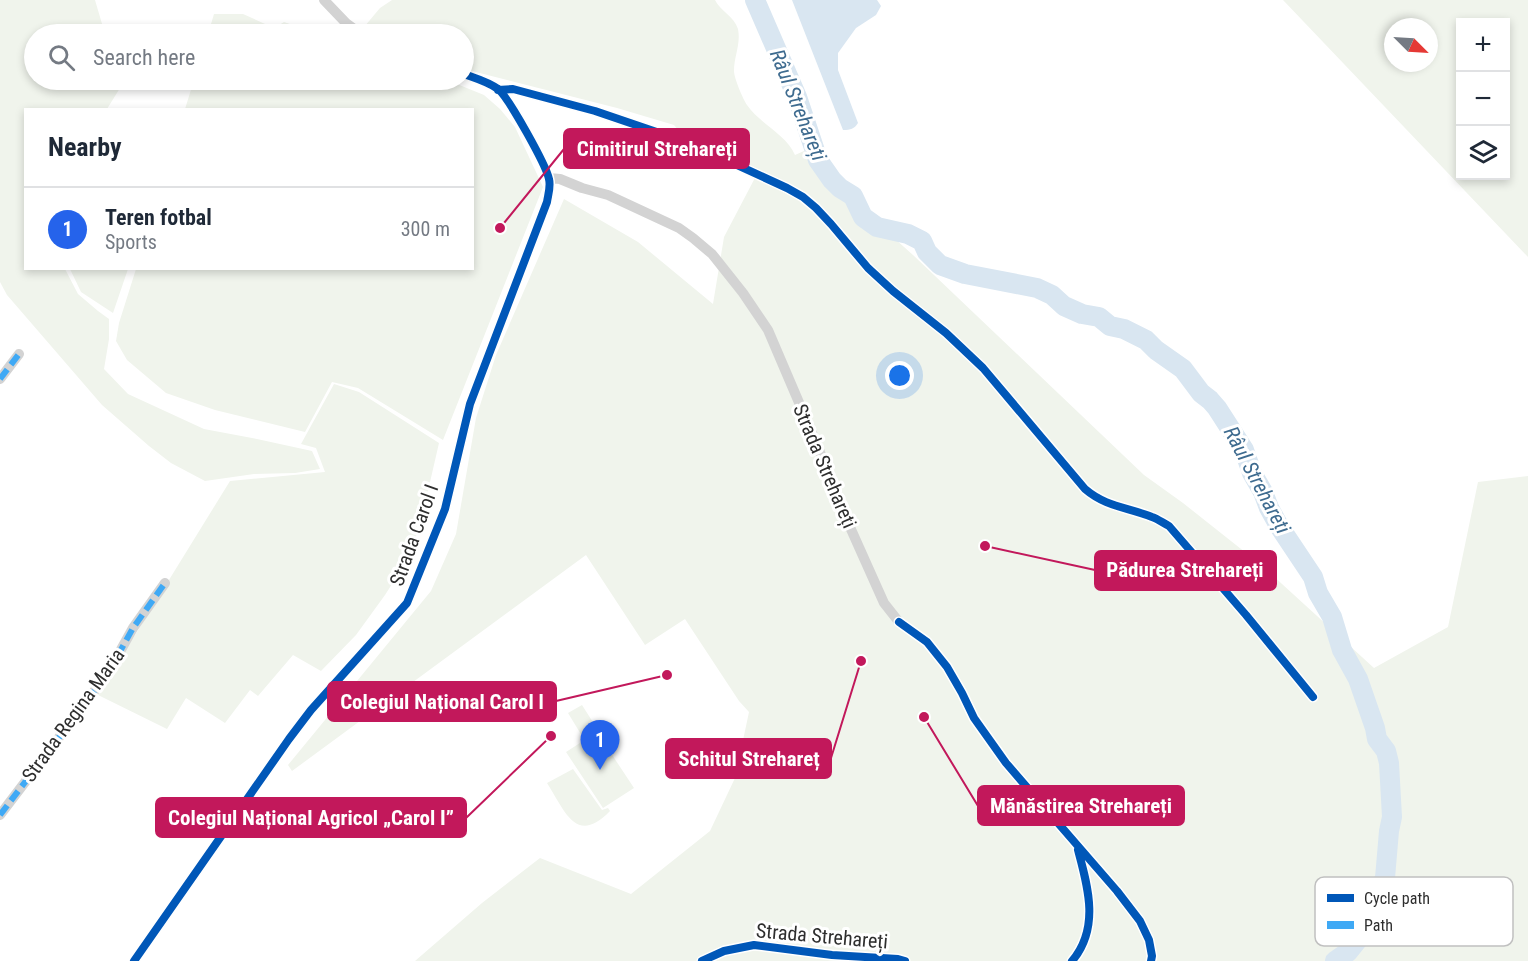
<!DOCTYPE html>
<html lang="en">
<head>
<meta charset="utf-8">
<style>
  body { margin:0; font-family:"Roboto Condensed",sans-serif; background:#f2f2f3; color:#1f2937 }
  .controls { position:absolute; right:18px; top:18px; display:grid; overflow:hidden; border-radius:0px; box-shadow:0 3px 9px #0003 }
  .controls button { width:54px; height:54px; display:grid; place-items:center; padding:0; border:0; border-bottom:2px solid #e0e1e3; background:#fff; color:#1f2937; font:30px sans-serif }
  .compass { position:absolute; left:1384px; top:18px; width:54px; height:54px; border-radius:50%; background:#fff; box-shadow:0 3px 9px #0003; rotate:114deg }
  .you { position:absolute; left:900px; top:376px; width:21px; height:21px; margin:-15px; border:4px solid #fff; border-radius:50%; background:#1a73e8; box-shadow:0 0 0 9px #1a73e833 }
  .badge { display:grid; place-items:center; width:39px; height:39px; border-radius:50%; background:#2563eb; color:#fff; font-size:20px; font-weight:700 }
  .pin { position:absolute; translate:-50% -50px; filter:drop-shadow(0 2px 3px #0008) }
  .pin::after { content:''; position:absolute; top:32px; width:21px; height:18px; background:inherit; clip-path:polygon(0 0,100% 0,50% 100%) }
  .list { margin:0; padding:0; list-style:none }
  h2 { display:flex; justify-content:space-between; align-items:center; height:78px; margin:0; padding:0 24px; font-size:26px }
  h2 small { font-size:20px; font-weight:400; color:#747a83 }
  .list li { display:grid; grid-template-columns:39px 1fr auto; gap:18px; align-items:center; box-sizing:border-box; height:84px; padding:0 24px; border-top:2px solid #e0e1e3 }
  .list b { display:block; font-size:22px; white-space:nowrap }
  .list p { margin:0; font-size:20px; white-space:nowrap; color:#747a83 }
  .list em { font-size:20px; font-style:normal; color:#747a83 }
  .icon { flex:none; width:33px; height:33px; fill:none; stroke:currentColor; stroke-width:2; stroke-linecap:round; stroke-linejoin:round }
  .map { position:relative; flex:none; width:1528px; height:961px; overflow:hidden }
  .search { position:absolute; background:#fff; box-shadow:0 3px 9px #0003; left:24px; top:24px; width:450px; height:66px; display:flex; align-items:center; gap:15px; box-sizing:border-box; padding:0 21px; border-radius:33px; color:#747a83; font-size:22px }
  .panel { position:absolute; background:#fff; box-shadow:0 3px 9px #0003; left:24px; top:108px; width:450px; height:162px; border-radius:0px }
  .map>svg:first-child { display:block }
  .green { fill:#f0f4ec; fill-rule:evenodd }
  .water { fill:#d9e6f1 }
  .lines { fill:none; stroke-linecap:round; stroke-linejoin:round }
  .river { stroke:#d9e6f1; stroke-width:20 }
  .pedestrian { stroke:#d3d3d3; stroke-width:8 }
  .minor { stroke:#d3d3d3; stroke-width:10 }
  .quiet { stroke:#3fa9f5; stroke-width:6; stroke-dasharray:12 6; stroke-linecap:butt }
  .cycleway-casing { stroke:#fff; stroke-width:11 }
  .cycleway { stroke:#0057b8; stroke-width:8 }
  .labels { text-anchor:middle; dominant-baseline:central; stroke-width:6; stroke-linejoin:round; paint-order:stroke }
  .street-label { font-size:20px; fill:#2e2e2e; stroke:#fff }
  .water-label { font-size:21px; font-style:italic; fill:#3e6b8f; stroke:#fff }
  .key { fill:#fff; stroke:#c0c0c0; stroke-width:1.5 }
  .key-label { font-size:16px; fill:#2e2e2e }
  .leader { fill:none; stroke:#c2185b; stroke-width:2 }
  .callout-dot { fill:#c2185b; stroke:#fff; stroke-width:2 }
  .callout { fill:#c2185b; stroke:#c2185b; stroke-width:2 }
  .callout-label { font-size:21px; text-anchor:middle; font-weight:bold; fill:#fff }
</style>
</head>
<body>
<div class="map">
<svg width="1528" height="961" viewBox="0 0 1528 961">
  <rect width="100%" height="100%" fill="#fff"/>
  <path class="green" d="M0,0h95l10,34h-71v46h84l2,8 -13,21 -81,1v158l39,1 13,25 20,17 11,8v20l-5,30 24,25 76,35 53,10 55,12 8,18 -25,4 -41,1 -49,7 -34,-18 -22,-17 -47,-41 -95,-110 -7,-13z
    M392,0h323c5,11 19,16 23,29 3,15 -4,27 -4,42 0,7 9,28 13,34 13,19 39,29 48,50l20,-9 42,59 56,50 231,220 39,28 77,61 114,104 74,-41 30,-145 50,-6v485h-1113l67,-58 58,-45 91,36 79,-63 25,-53 14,-66 -10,-11 -54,-82 -40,26 -59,-90 -294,216 -4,-6 143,-174 25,-57 20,-116 20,-63 68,-156 74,43 75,62 11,-67 33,-63 -68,-31 -15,-18 -57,-17 -153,-39v-35h-102l-3,-1 21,-25z
    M1283,0h245v257zM1506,22v154h-46v-154zM1393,27h36v36h-36z
    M214,14h29l31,14 10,-6 36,12h-112z
    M194,80h253l37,15 16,14 15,18 28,60 -100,253 -85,-52 -26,-6 -27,50 -90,-22 -49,-17 -39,-33 -11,-19 3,-18 17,-54 336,-1v-158l-287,-1z
    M70,269h58l-15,44 -32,-21z
    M334,384l25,8 80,51 -20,87 -20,43 -14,22 -29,40 -35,36 -28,-16 -35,41 -8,-6 -25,33 -39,-25 -19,31 -69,-34 132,-214 95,-9 -9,-24 -15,-4z
    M582,705l14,22 -14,9 -14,-23z
    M597,732l37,56 -31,20 -37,-56z
    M573,769l29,41 6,-2 2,3c-34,35 -45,0 -63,-28z"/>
  <path class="water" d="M792,0h85l4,6 -5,9 -20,13 -18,25v17l20,53c-4,6 -7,7 -15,7z"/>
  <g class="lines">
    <path class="river" d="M755,0l42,97 21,63 14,20 8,8 13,8 10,21 14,10 31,7 14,7 5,11 13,13 25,9 72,14 15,7 12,11 18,8 17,3 11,9 14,3 22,11 10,10 27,19 18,24 9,7 7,8 27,42 8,23 11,19 6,16 10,18 34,51 5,16 14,24 10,33 16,29 17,49 2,11 9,12 3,12 3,54 -3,14 -4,47 -14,27 -11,32 -12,15 -13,9"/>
    <path class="pedestrian" d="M899,622l28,20 20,25 15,26 12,25 32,45 111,128 23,30 9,19 3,16 -1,5
      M702,961l22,-10 30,-6 78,10 66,4 7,2
      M1072,961c29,-33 16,-75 6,-112"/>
    <path class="minor" d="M324,0l22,23 15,11
      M498,90l15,-1 82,22 94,32 98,45 16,9 13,11 15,16 37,44 25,23 53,42 37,35 102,121c21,18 42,18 67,28 6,2 11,6 17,9l77,89 67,82
      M549,178l11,1 22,9 26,7 71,33 14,10 19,16 31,39 25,37 50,117 23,60 43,96 15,19
      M0,379l19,-25
      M0,815l108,-142 25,-45 32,-45
      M134,961l155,-222 22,-29 96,-107 38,-94 25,-105 77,-202c1,-7 4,-15 2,-23 -3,-14 -40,-81 -51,-90 -9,-7 -23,-11 -34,-15"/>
    <path class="quiet" d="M0,379l19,-25
      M0,815l108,-142 25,-45 32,-45"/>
    <defs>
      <path id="cycleway" d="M498,90l15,-1 82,22 94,32 98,45 16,9 13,11 15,16 37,44 25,23 53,42 37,35 102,121c21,18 42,18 67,28 6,2 11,6 17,9l77,89 67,82
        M899,622l28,20 20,25 15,26 12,25 32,45 111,128 23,30 9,19 3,16 -1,5
        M134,961l155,-222 22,-29 96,-107 38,-94 25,-105 77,-202c1,-7 4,-15 2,-23 -3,-14 -40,-81 -51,-90 -9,-7 -23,-11 -34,-15
        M702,961l22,-10 30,-6 78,10 66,4 7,2
        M1072,961c28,-33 16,-74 6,-111"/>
    </defs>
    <use href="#cycleway" class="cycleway-casing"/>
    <use href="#cycleway" class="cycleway"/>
  </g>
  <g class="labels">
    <g class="street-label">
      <text transform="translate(825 466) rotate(67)">Strada Strehareți</text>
      <text transform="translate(414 535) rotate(-70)">Strada Carol I</text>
      <text transform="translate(73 715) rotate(-54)">Strada Regina Maria</text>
      <text transform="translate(822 936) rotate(5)">Strada Strehareți</text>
    </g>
    <g class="water-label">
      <text transform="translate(798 105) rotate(68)">Râul Strehareți</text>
      <text transform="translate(1257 480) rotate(62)">Râul Strehareți</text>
    </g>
  </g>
  <rect x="1315" y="877" width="198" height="69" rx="9" class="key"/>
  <rect x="1327" y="894" width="27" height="8" fill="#0057b8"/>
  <rect x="1327" y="921" width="27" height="8" fill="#3fa9f5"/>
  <g class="key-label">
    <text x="1364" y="904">Cycle path</text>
    <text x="1364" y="931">Path</text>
  </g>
  <path class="leader" d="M500 228L564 149M985 546L1095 570M667 675L556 701M861 661L831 758M924 717L978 806M551 736L466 818"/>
  <g class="callout-dot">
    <circle cx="500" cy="228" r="6"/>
    <circle cx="985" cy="546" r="6"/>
    <circle cx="667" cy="675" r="6"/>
    <circle cx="861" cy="661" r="6"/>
    <circle cx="924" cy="717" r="6"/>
    <circle cx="551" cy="736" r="6"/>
  </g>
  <g class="callout">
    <rect x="564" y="129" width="185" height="39" rx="6"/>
    <rect x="1095" y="551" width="181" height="39" rx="6"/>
    <rect x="328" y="682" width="228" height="39" rx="6"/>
    <rect x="666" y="739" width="165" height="39" rx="6"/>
    <rect x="978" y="786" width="206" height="39" rx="6"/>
    <rect x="156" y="798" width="310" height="39" rx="6"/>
  </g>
  <g class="callout-label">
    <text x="657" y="156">Cimitirul Strehareți</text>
    <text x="1185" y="577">Pădurea Strehareți</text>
    <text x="442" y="709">Colegiul Național Carol l</text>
    <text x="749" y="766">Schitul Strehareț</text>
    <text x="1081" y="813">Mănăstirea Strehareți</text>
    <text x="311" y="825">Colegiul Național Agricol „Carol I”</text>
  </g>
</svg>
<div class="controls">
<button>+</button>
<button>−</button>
<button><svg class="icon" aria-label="layers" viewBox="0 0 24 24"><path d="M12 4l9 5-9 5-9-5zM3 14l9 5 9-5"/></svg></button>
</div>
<svg class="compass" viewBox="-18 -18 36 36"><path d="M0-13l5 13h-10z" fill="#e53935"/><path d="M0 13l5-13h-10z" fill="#747a83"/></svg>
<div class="you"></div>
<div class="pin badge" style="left:600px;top:770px">1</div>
<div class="search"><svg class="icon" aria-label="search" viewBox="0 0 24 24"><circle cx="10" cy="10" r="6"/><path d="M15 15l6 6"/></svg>Search here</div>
<section class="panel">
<h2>Nearby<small></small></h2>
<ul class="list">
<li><span class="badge">1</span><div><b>Teren fotbal</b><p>Sports</p></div><em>300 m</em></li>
</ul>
</section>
</div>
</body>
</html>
